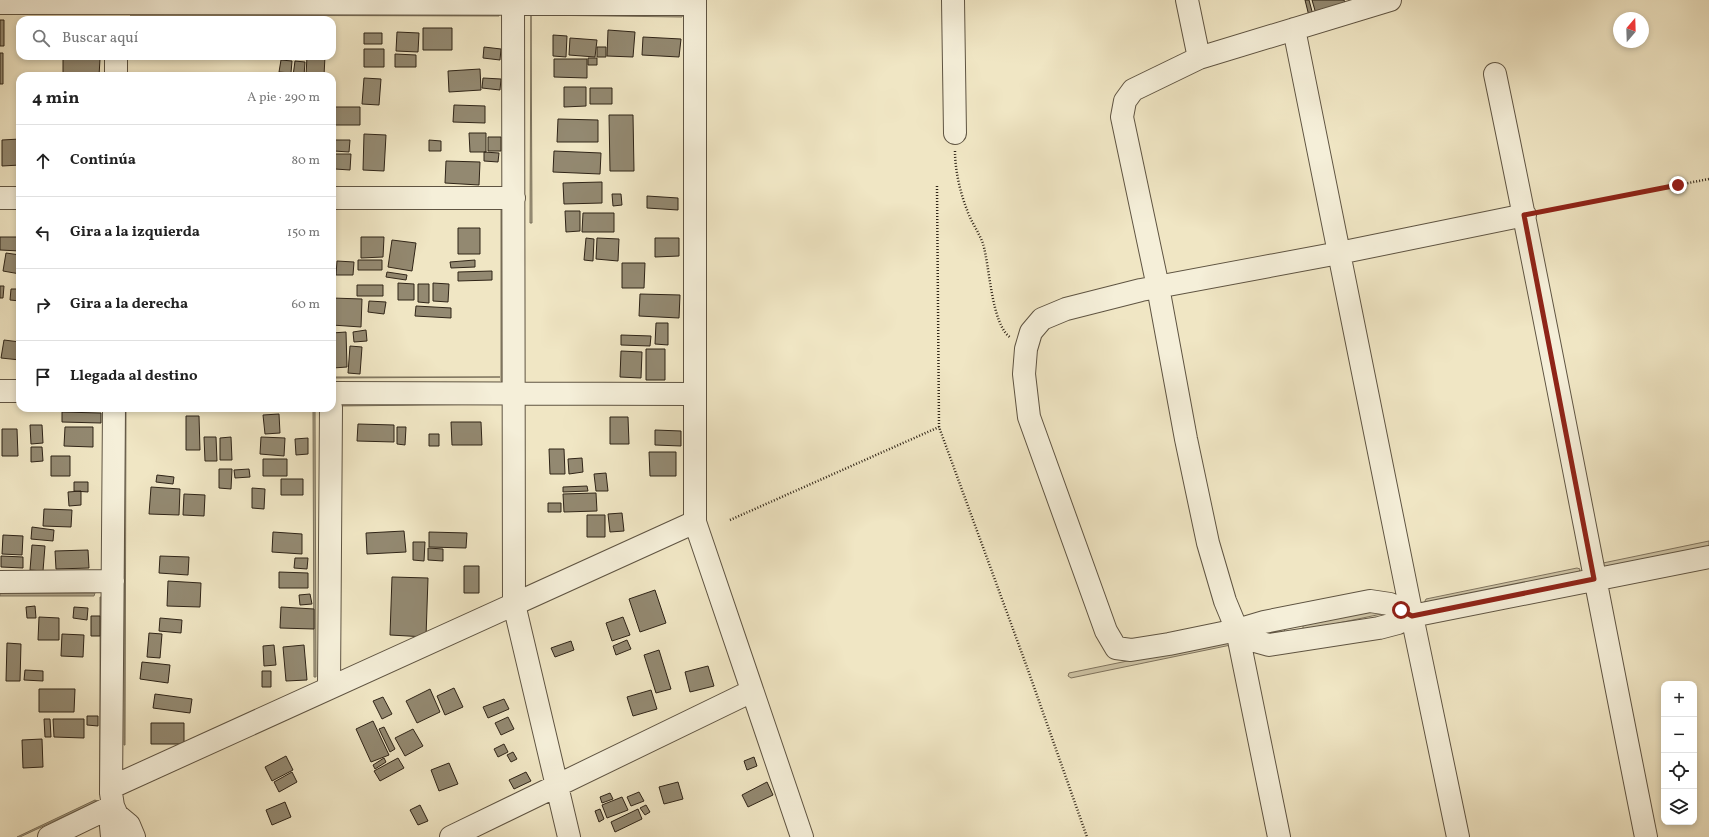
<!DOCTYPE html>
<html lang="es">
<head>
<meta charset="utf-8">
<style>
  body { margin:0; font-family:Vollkorn,serif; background:#f2f2f2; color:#222 }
  .controls { position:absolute; right:12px; bottom:12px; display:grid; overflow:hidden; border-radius:8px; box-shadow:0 2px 6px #0003 }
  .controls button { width:36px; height:36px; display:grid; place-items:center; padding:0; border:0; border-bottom:1px solid #e0e0e0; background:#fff; color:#222; font:20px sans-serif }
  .compass { position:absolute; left:1613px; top:12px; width:36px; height:36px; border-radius:50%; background:#fff; box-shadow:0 2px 6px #0003; rotate:19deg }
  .stop { position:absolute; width:12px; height:12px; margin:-9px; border:3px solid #8f2418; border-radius:50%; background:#fff }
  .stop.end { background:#8f2418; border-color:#fff; box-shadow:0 1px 4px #0008 }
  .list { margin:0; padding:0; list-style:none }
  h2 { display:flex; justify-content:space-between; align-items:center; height:52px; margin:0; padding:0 16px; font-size:17px }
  h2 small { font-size:13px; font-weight:400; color:#767676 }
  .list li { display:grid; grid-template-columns:26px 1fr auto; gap:12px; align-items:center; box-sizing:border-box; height:72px; padding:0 16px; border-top:1px solid #e0e0e0 }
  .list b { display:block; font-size:15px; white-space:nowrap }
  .list em { font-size:13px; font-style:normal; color:#767676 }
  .icon { flex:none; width:22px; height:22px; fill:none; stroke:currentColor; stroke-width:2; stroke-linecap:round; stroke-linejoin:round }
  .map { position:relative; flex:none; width:1709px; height:837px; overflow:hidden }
  .search { position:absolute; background:#fff; box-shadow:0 2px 6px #0003; left:16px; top:16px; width:320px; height:44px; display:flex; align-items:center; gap:10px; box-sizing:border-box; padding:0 14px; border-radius:12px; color:#767676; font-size:15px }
  .panel { position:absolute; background:#fff; box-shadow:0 2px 6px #0003; left:16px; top:72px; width:320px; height:340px; border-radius:12px }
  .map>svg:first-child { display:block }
  .green { fill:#cfc5a7; stroke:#7f745f }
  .water { fill:#aea489; stroke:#7b715b }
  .building { fill:#938971; stroke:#2f2417 }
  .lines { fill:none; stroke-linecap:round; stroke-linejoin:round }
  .minor-casing { stroke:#5f5442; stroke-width:24 }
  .path { stroke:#2f2417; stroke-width:2.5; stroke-dasharray:1 2; stroke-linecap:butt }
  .minor { stroke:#f5efd9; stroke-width:22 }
  .route { stroke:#8f2418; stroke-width:5 }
</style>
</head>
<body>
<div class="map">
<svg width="1709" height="837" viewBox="0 0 1709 837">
  <rect width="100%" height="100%" fill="#f0e6c4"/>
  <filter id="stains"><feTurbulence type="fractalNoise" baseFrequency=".005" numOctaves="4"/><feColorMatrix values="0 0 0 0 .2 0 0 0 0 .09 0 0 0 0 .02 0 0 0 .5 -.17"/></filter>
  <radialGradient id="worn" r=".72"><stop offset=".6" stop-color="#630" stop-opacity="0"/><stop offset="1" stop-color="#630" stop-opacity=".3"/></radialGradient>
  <path class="green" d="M1709,541v5l-105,22 -1,-5z
    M1577,568l3,1 -1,3 -155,31 2,-4z
    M1395,606l1,5 -91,19 -2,-2v-3z
    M1283,629l3,3 -2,2 -213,44 -3,-2 1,-3z"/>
  <path class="water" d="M531,13l1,210h-2z
    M499,14v2l-369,-1z
    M534,15h149l-1,2z
    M501,209h2v173l-2,-1z
    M332,377h168l-168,1z
    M504,404l-164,2v-1z
    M125,408h1l-1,337h-1z
    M313,408h2l1,269h-2z
    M0,593h95l-1,3h-94z
    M100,597h1l-1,198z
    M95,800l2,1 -77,36h-3z"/>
  <path class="building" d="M1305,0h4l4,15 -4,1z
    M1312,0h32l2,6 -30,8z
    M0,20h4v26h-4z
    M423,28h29v22h-29z
    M608,30l27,2 -2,25 -26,-1z
    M397,32l22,1 -1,19 -22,-1z
    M364,33h18v11h-18z
    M553,35l14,1 -1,21 -13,-1z
    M643,37l38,2 -2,18 -37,-2z
    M570,38l27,2 -2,17 -26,-2z
    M484,47l17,2 -1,11 -17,-2z
    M597,47h9v10h-9z
    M364,49h20v18h-20z
    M0,53h3v31h-3z
    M395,54l21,1v12h-21z
    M202,56h11v3h-11z
    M307,56h18l-1,20h-18z
    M63,57l37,2 -1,17h-36z
    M588,58h9v7h-9z
    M554,59h33v19l-33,-1z
    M281,60l11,1 -1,12 -12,-1z
    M295,61l10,1 -1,14h-11z
    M480,69l1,21 -32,2 -1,-21z
    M364,78l17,1 -2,26 -17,-1z
    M483,78l18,1 -1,11 -18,-2z
    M564,87h22v19l-22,1z
    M590,88h22v16h-22z
    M454,105l31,1v17l-32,-1z
    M334,107h26v18h-26z
    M609,115h24l1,56h-24z
    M558,119l40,1v22h-41z
    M469,133h17v19h-16z
    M364,134l22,1 -2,36 -21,-1z
    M488,137h13v14h-13z
    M20,139v26l-18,1v-26z
    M335,140h15l-1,12 -15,-1z
    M429,140l12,1v10h-12z
    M554,151l47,2 -1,21 -47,-2z
    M484,152l15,1 -1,9 -14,-1z
    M335,154h16l-1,16 -15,-1z
    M446,161l34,1 -1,23 -34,-2z
    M602,182v21l-38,1 -1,-21z
    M612,194h9l1,11 -9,1z
    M647,196l31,2v12l-31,-2z
    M565,211h15v20l-14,1z
    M583,213h31v19h-32z
    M458,228h22v26h-22z
    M0,237h20v14l-20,-1z
    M361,237h23l-1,20 -22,1z
    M586,238l8,1 -1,22 -9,-1z
    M597,238l22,1 -1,22 -22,-2z
    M655,238h24v18l-24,1z
    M392,240l24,3 -4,28 -24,-4z
    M6,253l14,2v19l-17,-3z
    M358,260h24v10h-24z
    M475,260v7l-24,1 -1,-6z
    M337,261l17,1 -1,13h-17z
    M622,263h23l-1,25h-22z
    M492,271v9l-34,1v-9z
    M387,272l20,3 -1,5 -20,-3z
    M398,283l16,1v16h-16z
    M433,283l16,1 -1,18 -15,-1z
    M418,284h11v19l-11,-1z
    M357,285h26v11h-26z
    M0,286h4l-1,12h-3z
    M11,289h9v12l-10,-1z
    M640,294l40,1 -1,23 -40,-2z
    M332,298l30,1 -1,28 -29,-2z
    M369,301l17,1 -2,12 -16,-2z
    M416,306l35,2v10l-36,-2z
    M656,323h12v22l-13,-1z
    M366,330l1,11 -13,1 -1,-10z
    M346,332l1,35 -14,1 -1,-35z
    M621,335l30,1 -1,10 -29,-1z
    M4,340l16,2v18l-19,-2z
    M350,346l12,1 -2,27 -12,-1z
    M646,349h19v31h-19z
    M621,351l21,1 -1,26 -21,-1z
    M62,412l39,1v10l-39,-1z
    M279,414l1,19 -15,1 -2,-19z
    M186,416h13l1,34h-14z
    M610,417h18l1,27h-19z
    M451,422h30l1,23h-30z
    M358,424l36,1v17l-37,-1z
    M30,425h12l1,18 -12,1z
    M65,427h28v20l-29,-1z
    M397,427h9l-1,18 -8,-1z
    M2,429h15l1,27h-16z
    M655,430l26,1v15l-26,-1z
    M429,434h10v12h-10z
    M204,437h12l1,24h-12z
    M231,437l1,23h-12v-22z
    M261,437l24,1 -1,18 -24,-2z
    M308,438v16l-12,1 -1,-16z
    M31,447h11l1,14 -12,1z
    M549,449h15l1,25h-15z
    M649,452h27v24h-26z
    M51,456h19v20h-19z
    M582,458l1,14 -14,2 -1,-15z
    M263,459h24v17h-24z
    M219,469h13l-1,20 -12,-1z
    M249,469l1,8 -15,1 -1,-8z
    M606,473l2,18h-12l-2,-17z
    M157,475l17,2 -1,7 -17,-2z
    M281,479h22v16h-22z
    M74,482h14v10l-14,-1z
    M587,486l1,5 -25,1v-5z
    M151,487l29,2 -1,26 -30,-1z
    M252,488l13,1 -1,20 -12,-1z
    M81,491v14l-12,1 -1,-14z
    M596,493l1,18 -33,1 -1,-18z
    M184,494l21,1 -1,21 -21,-1z
    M548,503h13v9h-13z
    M44,509l28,1 -1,17 -28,-1z
    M622,513l2,18 -14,1 -2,-18z
    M587,515h18v22h-18z
    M32,527l22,3 -1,11 -22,-2z
    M404,531l2,21 -39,2 -1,-21z
    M273,532l29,2v20l-30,-2z
    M429,532l38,1 -1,15 -37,-1z
    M3,535l20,1 -1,19 -20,-1z
    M413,542h12l-1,19 -11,-1z
    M32,545l13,1 -2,25 -13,-1z
    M428,548l15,1v12l-15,-1z
    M88,550l1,18 -33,1 -1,-18z
    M1,556l22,1v11l-22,-1z
    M160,556l29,1 -1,18 -29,-2z
    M295,558h13l-1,11 -13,-1z
    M464,566h15v27h-15z
    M279,572l29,1v15h-29z
    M392,577l36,1 -2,59 -36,-2z
    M168,581l33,2 -1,24 -33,-1z
    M655,590l11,33 -26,9 -11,-33z
    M310,594l2,10 -12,1 -1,-10z
    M35,606l1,12h-9l-1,-11z
    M74,607l14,1 -1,12 -14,-2z
    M281,607l33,2v20l-34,-1z
    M91,616h9v20h-9z
    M39,617l20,1v22h-21z
    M623,617l7,18 -18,6 -6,-18z
    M160,618l22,2 -1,13 -22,-2z
    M149,633l13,1 -2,24 -13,-1z
    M62,634l22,1 -1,22 -22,-1z
    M627,640l4,9 -15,6 -3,-9z
    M571,641l3,9 -19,7 -4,-9z
    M7,643l14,1 -1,37h-14z
    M274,645l2,20 -12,1 -1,-20z
    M304,645l3,35 -21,1 -3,-34z
    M659,650l12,39 -15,4 -12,-38z
    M142,662l28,3 -2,18 -28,-4z
    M708,666l6,20 -24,6 -5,-20z
    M25,670l18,1v10l-19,-1z
    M262,671h9v16h-9z
    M454,688l9,19 -18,8 -8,-19z
    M39,689h36l-1,23h-35z
    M430,689l10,23 -23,11 -11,-22z
    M651,690l6,19 -24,7 -6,-19z
    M155,694l37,5 -2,14 -37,-5z
    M383,697l9,17 -10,5 -9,-18z
    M504,699l5,10 -21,9 -5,-11z
    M87,716h11v10l-11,-1z
    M508,717l6,12 -13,6 -6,-12z
    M44,719h6l1,18h-6z
    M53,719h31v19l-30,-1z
    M373,721l16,34 -18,7 -15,-33z
    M151,723h33v21h-33z
    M384,727l11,22 -5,3 -11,-23z
    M413,729l10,17 -18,10 -10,-18z
    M42,739l1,28 -20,1 -1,-28z
    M504,744l4,8 -10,5 -4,-8z
    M513,752l4,7 -6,3 -4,-7z
    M286,756l7,14 -21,11 -7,-14z
    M754,757l3,9 -10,4 -3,-9z
    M384,758l2,4 -11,7 -2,-4z
    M398,758l6,10 -24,13 -6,-10z
    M449,763l9,21 -19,7 -8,-21z
    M292,772l5,10 -18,10 -5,-10z
    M526,772l5,9 -17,8 -5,-9z
    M678,782l5,17 -19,5 -5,-17z
    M767,782l6,13 -25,12 -6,-12z
    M639,792l5,9 -13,5 -4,-9z
    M610,793l3,6 -11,4 -2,-6z
    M622,797l6,13 -21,8 -5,-13z
    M285,802l6,15 -19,8 -6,-15z
    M420,805l8,16 -10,4 -8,-15z
    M646,805l4,7 -5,3 -5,-7z
    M600,809l4,10 -5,3 -4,-11z
    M638,809l4,10 -27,13 -4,-10z"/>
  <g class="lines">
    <defs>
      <path id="minor" d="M513,0l1,604 55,233
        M695,0v522l107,315
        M953,0l2,133
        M1187,0l12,58
        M1390,0l-191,58 -66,32 -8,11 -3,16 36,170 28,152 22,104 17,58 12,29 14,10 18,5 110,-17 19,-5 14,-7 297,-59
        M0,3l695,1
        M1294,29l118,587 46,221
        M1495,74c53,254 100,509 151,763
        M116,76v-20
        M0,198h20
        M332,198h182
        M0,391h20
        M332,393l363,1
        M114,408l-3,385 2,13 4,9 12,10 5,12
        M0,582l113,-1
        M1412,616l-22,-12 -20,-3 -106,21 -27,8 -68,14 -38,6 -15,-2 -10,-17 -77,-214 -5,-43 2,-25 5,-17 11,-13 24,-10 75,-19 198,-37 186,-38
        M1237,630l42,207
        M329,687l2,-279
        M112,787l583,-265
        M49,837l64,-31
        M112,837l-1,-11 6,-11
        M451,837l301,-146"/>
    </defs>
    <use href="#minor" class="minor-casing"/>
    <path class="path" d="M955,151c0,19 5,41 12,59 4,12 12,22 16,34 7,22 8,81 28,94
      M937,186l2,241 89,243 59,167
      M1543,211l166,-32
      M730,520l209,-93"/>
    <use href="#minor" class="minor"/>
  </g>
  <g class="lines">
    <path class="route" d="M1401,610l11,6 182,-37 -70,-364 154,-30"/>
  </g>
  <rect width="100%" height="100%" filter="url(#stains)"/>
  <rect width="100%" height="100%" fill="url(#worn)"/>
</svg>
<div class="controls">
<button>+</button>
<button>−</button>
<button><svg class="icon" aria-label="locate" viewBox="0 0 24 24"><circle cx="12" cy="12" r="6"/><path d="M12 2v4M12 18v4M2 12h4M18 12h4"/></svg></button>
<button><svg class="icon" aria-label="layers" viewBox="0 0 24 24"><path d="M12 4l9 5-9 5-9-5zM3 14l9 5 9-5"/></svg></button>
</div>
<svg class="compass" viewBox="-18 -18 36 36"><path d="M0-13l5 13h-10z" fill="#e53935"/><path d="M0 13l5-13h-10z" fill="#767676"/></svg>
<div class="stop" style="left:1401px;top:610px"></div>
<div class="stop end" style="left:1678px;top:185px"></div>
<div class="search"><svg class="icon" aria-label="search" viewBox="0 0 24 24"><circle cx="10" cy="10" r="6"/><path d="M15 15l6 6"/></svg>Buscar aquí</div>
<section class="panel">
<h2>4 min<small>A pie · 290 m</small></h2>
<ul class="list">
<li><svg class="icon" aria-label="ahead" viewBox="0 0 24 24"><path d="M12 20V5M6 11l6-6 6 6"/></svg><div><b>Continúa</b></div><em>80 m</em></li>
<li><svg class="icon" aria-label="left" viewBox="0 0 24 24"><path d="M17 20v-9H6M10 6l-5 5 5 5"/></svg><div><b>Gira a la izquierda</b></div><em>150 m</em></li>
<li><svg class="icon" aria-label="right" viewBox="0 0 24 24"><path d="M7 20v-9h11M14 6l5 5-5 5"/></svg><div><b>Gira a la derecha</b></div><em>60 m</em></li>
<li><svg class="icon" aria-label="arrive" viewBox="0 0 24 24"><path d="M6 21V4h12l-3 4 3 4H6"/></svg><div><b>Llegada al destino</b></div></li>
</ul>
</section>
</div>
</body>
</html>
